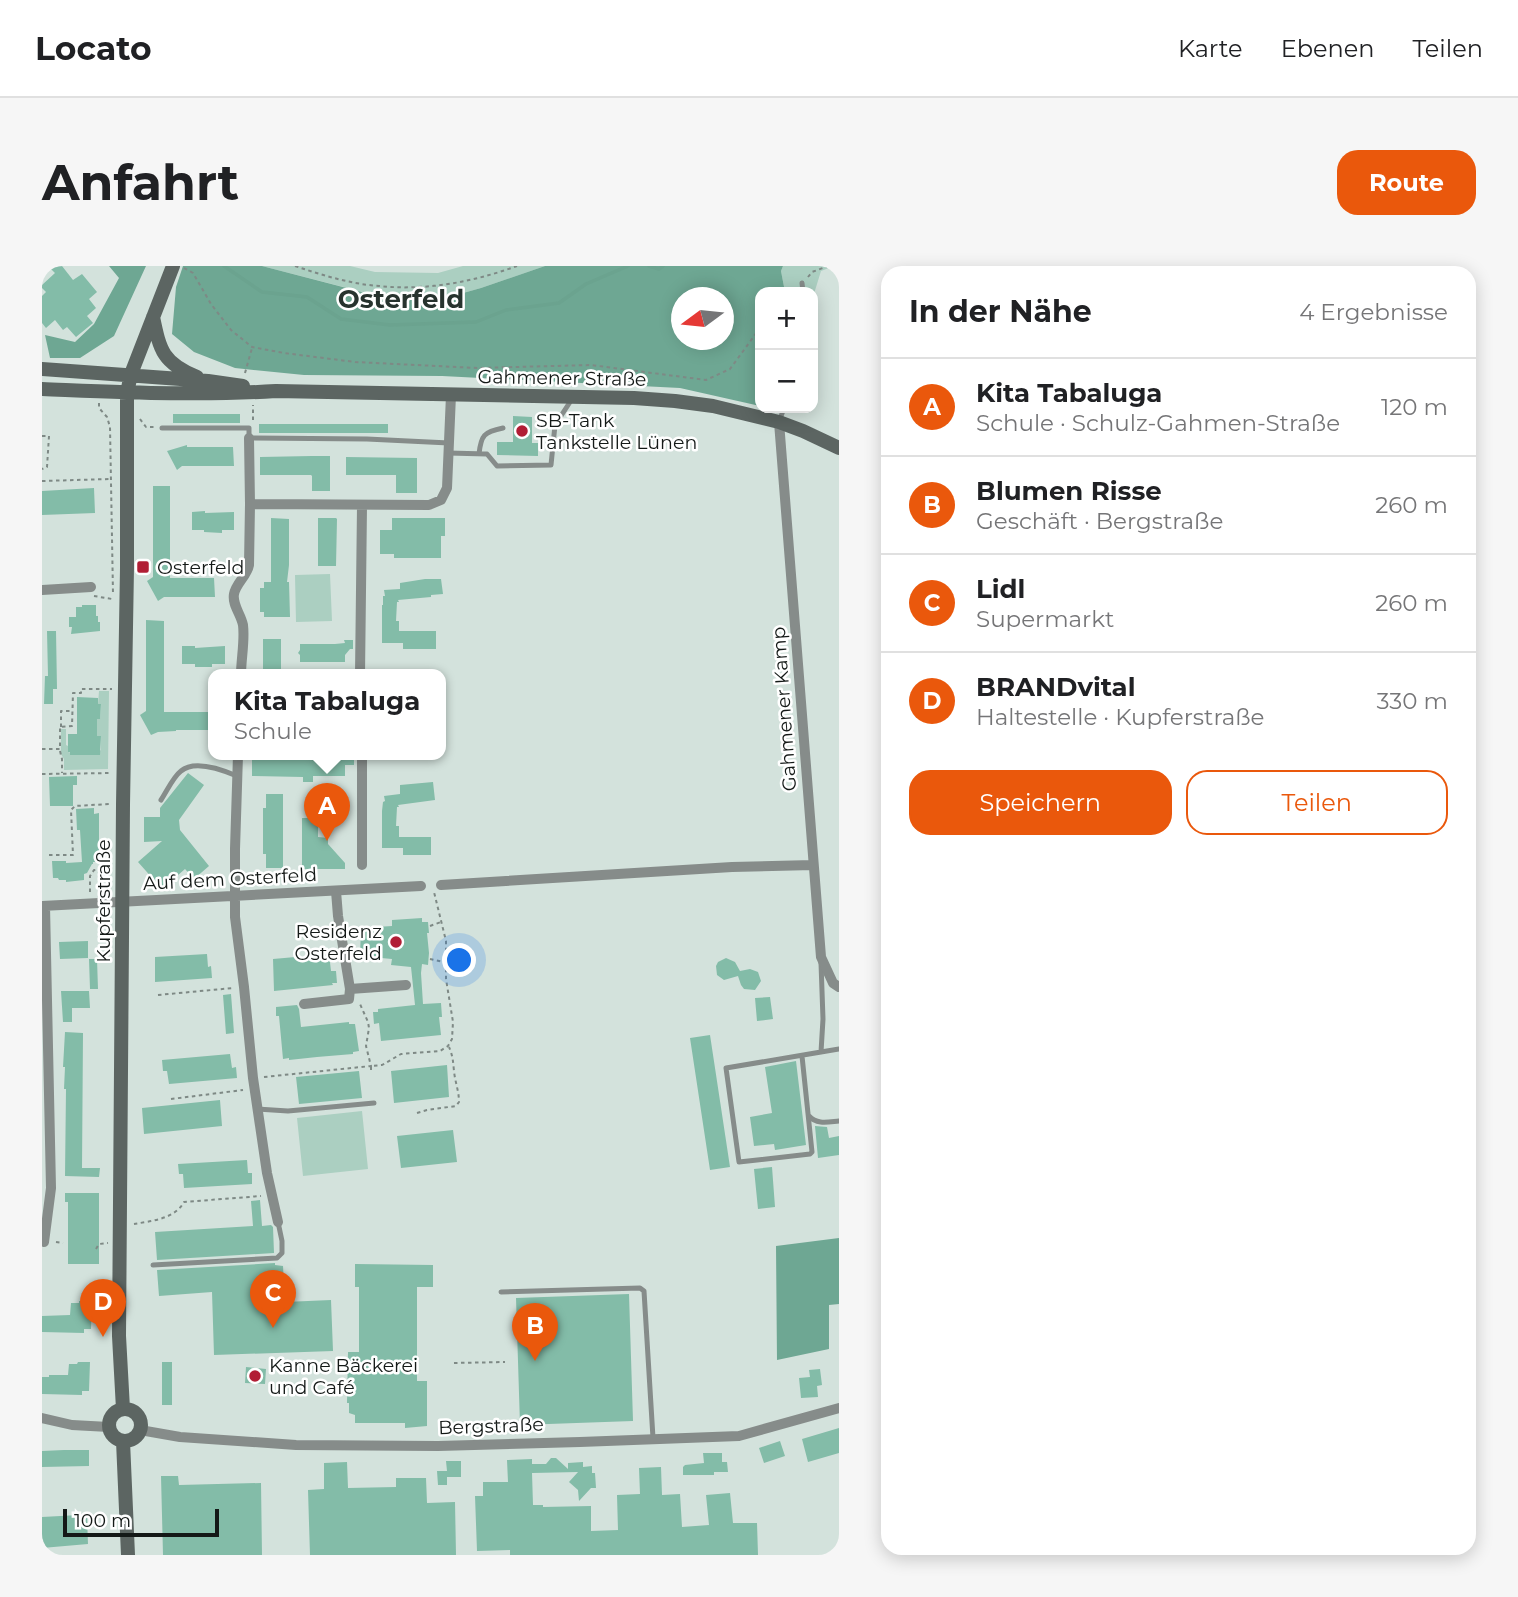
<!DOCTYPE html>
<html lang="de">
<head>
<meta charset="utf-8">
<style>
  body { margin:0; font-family:Montserrat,sans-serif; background:#f6f6f6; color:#202124 }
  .controls { position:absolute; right:21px; top:21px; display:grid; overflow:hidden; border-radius:14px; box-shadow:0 4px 18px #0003 }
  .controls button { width:63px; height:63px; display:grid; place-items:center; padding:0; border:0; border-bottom:2px solid #e0e0e0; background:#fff; color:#202124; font:35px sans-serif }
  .compass { position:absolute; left:629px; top:21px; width:63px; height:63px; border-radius:50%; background:#fff; box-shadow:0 4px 18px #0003; rotate:255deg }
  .scale { position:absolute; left:21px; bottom:18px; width:156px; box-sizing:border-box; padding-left:7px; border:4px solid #141917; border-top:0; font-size:19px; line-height:24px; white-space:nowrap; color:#141917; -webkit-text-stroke:5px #fff; paint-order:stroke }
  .you { position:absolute; left:418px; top:695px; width:24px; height:24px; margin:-18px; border:5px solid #fff; border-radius:50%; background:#1a73e8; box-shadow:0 0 0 10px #1a73e833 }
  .badge { display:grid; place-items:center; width:46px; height:46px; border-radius:50%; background:#ea580c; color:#fff; font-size:23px; font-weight:700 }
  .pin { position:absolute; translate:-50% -58px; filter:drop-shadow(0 2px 4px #0008) }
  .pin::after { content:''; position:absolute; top:37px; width:24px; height:21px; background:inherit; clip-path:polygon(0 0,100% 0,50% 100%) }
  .popup { position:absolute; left:166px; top:403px; width:238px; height:91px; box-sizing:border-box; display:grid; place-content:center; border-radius:14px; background:#fff; filter:drop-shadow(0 2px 5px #0005); font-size:23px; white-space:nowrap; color:#757577 }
  .popup b { font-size:26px; color:#202124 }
  .popup::after { content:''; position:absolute; left:50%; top:100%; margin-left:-14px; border:14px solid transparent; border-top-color:#fff }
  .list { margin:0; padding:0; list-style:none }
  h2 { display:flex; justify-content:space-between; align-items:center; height:91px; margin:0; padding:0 28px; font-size:30px }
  h2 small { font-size:23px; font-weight:400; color:#757577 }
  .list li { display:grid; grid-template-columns:46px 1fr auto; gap:21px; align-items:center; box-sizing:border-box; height:98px; padding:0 28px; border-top:2px solid #e0e0e0 }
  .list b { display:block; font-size:26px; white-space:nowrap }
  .list p { margin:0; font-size:23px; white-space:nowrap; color:#757577 }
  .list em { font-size:23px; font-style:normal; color:#757577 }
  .actions { display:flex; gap:14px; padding:21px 28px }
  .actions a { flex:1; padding:16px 0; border:2px solid #ea580c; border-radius:21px; text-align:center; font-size:24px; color:#ea580c }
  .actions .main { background:#ea580c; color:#fff }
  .map { position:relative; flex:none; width:797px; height:1289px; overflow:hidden; border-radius:21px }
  header { display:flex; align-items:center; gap:42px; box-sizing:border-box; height:98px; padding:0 35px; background:#fff; border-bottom:2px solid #e0e0e0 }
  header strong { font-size:33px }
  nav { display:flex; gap:38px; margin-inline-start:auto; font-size:24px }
  .intro { display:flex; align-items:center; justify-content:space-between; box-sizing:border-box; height:168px; padding:0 42px }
  h1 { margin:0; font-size:49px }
  .button { padding:18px 32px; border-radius:21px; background:#ea580c; color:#fff; font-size:24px; font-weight:700 }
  main { display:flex; gap:42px; padding:0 42px }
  aside { flex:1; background:#fff; border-radius:21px; box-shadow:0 4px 18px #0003 }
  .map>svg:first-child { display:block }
  .green { fill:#abcfc1 }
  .forest { fill:#6ea793; fill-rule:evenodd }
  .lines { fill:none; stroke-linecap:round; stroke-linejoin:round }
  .stream { stroke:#6ba38f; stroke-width:3.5 }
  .building { fill:#83bca8 }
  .path { stroke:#7e8985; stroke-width:2; stroke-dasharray:3.5 3.5; stroke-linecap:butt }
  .lane { stroke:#868c8a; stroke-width:5 }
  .street { stroke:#868c8a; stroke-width:10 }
  .secondary { stroke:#5c6562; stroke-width:14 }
  .poi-dot { fill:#b11e35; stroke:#fff; stroke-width:2.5 }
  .labels { text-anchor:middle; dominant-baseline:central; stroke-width:5; stroke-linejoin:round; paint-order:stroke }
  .street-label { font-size:19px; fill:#141917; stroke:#fff }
  .poi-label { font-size:19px; fill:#141917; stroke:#fff; text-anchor:start }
  .district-label { font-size:26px; font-weight:bold; fill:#27332e; stroke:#fff }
</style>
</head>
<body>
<header>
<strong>Locato</strong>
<nav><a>Karte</a><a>Ebenen</a><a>Teilen</a></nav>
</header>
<div class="intro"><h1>Anfahrt</h1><a class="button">Route</a></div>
<main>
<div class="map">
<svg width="797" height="1289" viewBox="0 0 797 1289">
  <rect width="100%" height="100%" fill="#d3e2dc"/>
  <path class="green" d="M220,0h88l25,6 63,1 25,-7h82l-64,22 -50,14 -68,-10z
    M741,0h51l-13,5 -8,26v24v-29h-28l-4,-21z
    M288,308l2,47 -36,1 -1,-47z
    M57,425h10l-1,78 -44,1v-11l-3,-5v-25h5v16l2,1v6l13,3h14l6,-5v-14h-4v-17h3l1,-15h-3z
    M320,845l6,58 -65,7 -6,-58z"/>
  <path class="forest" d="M67,0h37l-32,70 -34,22h-30l-5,-23 30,7 19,-18 25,-46z
    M141,0h79l100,26 69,10 50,-14 64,-22h238l-2,5 4,21h-25v114l-80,-18 -238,-12 -138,-1 -69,-7 -41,-16 -22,-18 4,-47zM640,32h42v42h-42z
    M797,972v66l-10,1v44l-52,11 -1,-114z"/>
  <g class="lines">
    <path class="stream" d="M182,0l38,26 45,5 34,22 49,6 86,-3 30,-12 53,-7 27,-19 42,-18
      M607,0l10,3 4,-3"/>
  </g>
  <path class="building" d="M6,0h14l11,14 9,-6 15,18 -8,7 7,9 -9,8 6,7 -17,14 -9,-10 -4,3 -8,-10 -9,8 -4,-5v-27l4,-4 -4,-4v-3l13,-12z
    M131,148h67v9h-67z
    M471,150l19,1v26h6v13l-41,-1v-13h16z
    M217,158h129v9h-129z
    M145,179v2h46l1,19h-52l-5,4 -10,-19z
    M270,190h18v35h-18v-15l-1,-1h-51v-18z
    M304,191l71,1v35h-21v-18h-50z
    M111,220h17v92h44l1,19h-51l-6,4 -11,-20 6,-4z
    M52,222l1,25 -53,2v-24z
    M163,245v2l29,-1v18h-12v3l-18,-1v-2h-12v-18z
    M229,252l18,1v46l-2,17h2l1,35h-26v-5h-4v-24h4v-6h7z
    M276,252h18l1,1 -1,47h-18z
    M350,252h53v18h-4v22h-47v-4h-14v-24h12z
    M383,313h16l2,15 -12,1v2l-33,3 1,2h-2l-1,19h3v10h37v18h-33v-6h-21v-38h1v-9h2l-1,-6 16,-1v-6z
    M40,339h14v11h2v6h2v9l-29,3 1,-7h-3v-10h7v-10h6z
    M104,354l18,1v91h49v18h-37v1l-18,1 -7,3 -11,-20 6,-4z
    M5,365h9l1,58h-4v15h-9l1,-28h3z
    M221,373h18v36h-18z
    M302,374h9v9h-3l-5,6v7h-45v-7l-2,-2 2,-3v-6h35l10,-1z
    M140,380h13v2l30,-2v18h-13v3h-17v-3h-13z
    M35,431l21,1v6h3l-1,15h-3v17h4l-1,19h-30v-3h-2v-18h9z
    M302,489h10v10h-9v11h-32v6h-10v-5l-51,-1v-17h93z
    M146,507l16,12 -25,35 1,10 29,36 -15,13 -9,-10 -23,20 -24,-27 24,-21 -18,1v-25h16v-9z
    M35,510v9h-4v21h-23l-1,-29z
    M391,516l2,18 -37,5 1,2h-2l-1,19h3v11h32v18h-28v-7h-21v-37l1,-9 2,-1 -1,-5 16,-2v-9z
    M224,528h17v74h-17v-14h-3v-46h3z
    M52,542v6l5,-1v49h-6v2h-1l-5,9 -3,1v6l-18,2v-2h-7l-1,-2h-5l-1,-17h14v2l16,-1 -2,-32h-3l-1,-21z
    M260,552h16v19l10,1v6l17,19v6h-43z
    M380,652v4h6l1,11h-2l2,20 -1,12 -6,-1 -1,9 2,31 18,-1 1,14h-3l2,18 -60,6 -2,-18 -5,1 -1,-12h5v-3l37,-4 -4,-38 -20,-2 1,-6 -32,-3 1,-28 31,-2v-6z
    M46,675v17l-28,1 -1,-17z
    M165,688l1,13 3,-1 1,12 -57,4v-25z
    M287,688l2,17h5l1,12h-5l1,2 -59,6 -1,-32z
    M684,692l9,4 5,9 10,-2 8,3 3,9 -6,9 -11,-1 -3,-4 -3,-9 -14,4 -7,-5 -1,-9 2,-4z
    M47,693h8l1,30h-8z
    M19,725h28l1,17h-18v14h-9z
    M189,728l3,39 -8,1 -3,-39z
    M728,731l3,22 -16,2 -2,-23z
    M255,739l2,4 2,18 48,-5v2h6l4,27 -6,1v2l-36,3 -28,3v-2l-6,1 -4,-43h-3v-9z
    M23,766l18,1 -1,135h18l-1,9 -34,-1 1,-87h-2l1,-22h-2z
    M668,769l20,132 -20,3 -20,-132z
    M188,788l2,14 4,-1 1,11 -68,6 -2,-13h-4l-1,-11z
    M754,795l10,84 -31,5 -1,-6 -20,2 -4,-29 22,-4 -7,-46z
    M405,799l2,32 -55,6 -3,-32z
    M317,805l3,27 -63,6 -3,-27z
    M178,834l2,26 -78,8 -2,-26z
    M773,860l12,1 2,11 10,-2v19l-21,3z
    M411,864l4,32 -56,6 -4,-32z
    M205,894l1,13h4v11l-68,4 -1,-14h-4l-1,-10z
    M730,901l3,40 -17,2 -4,-40z
    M23,927h34v71h-31v-62h-3z
    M218,934l2,26 9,-1 2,2 1,26 -117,7 -2,-28 98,-6 -2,-25z
    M233,997v2l8,1 2,36 46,-2 2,51 -119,4 -2,-63 -53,4 -2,-26z
    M313,998l78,1v22h-16v94h10v45l-22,2v-5h-50v-8l-6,-2v-10h-2l1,-51h11v-65h-4z
    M587,1028l4,127 -113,4 -4,-127z
    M37,1035h13l-1,28h-7v4l-42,-1v-16l28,-1 1,-12h8z
    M36,1096h12l-1,29h-7v4l-40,-1v-17h7v-2h19l1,-11h8z
    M120,1096h10v43h-10z
    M204,1101l20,2 -1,15 -20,-1z
    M778,1103l2,16 -5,1 1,11 -17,1 -2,-20 11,-1 -1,-7z
    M797,1162v25l-31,9 -6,-23z
    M738,1175l5,15 -21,7 -5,-15z
    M22,1184h25v16l-47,1v-16z
    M661,1187h19v9h5l1,10h-14v3h-31v-8l2,-2 19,-2z
    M509,1192h5l12,11v-6l15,-1v5l9,-1v7h3l1,15h-5l-12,13 -1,-11 -9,-8 9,-10 -46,1 1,32h10v2l48,-1v25l27,-1 -1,-35 23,-1 -1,-26 22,-1 1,28 18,-1 2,33 27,-2 -3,-30 24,-2 3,30h24l1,32h-248v-5l-33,1 -2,-55h8v-14h25l-1,-22 25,-1v5h14z
    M404,1195h15v16h-14v8h-9l-1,-14h10z
    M305,1196l1,26 48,-1v-9h30l1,25 28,-1 1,53h-146l-2,-65 16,-1v-26z
    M119,1210h17l1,9 82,-2 1,72h-99z
    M37,1249v1h8l1,28 -46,4v-31z"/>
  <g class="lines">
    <path class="path" d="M253,0c27,9 55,18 84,20 47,5 94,-4 138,-20
      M142,2l9,5 18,31 20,26 21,17 32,6 71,9 122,6 114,-3 115,15 24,-11 30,-41
      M766,11l4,-5 16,-6
      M203,107l7,-25
      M57,137v5l8,9 3,10 3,167
      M98,153l6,8h9
      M211,154v-15
      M0,170h7l-2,31 -5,2
      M0,215l68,-2
      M52,330l18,3
      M19,461v-16h10
      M0,483h18v-22l12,-1 1,-33h8v-4h31
      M18,485l2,8v14
      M0,508l69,-1
      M7,589h24l-2,-45 4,-4 35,-2
      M48,626v-16l4,-6 15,-1
      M388,660l11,-4
      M388,693l14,3
      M116,729l75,-7
      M329,804v-4l11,-1 19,-11 39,-3 8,-5 4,-7 1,-17 -7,-43v-38l-12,-49
      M222,811l107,-11 -5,-20 3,-18 -1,-6 -8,-18
      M129,833l72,-9
      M375,847l10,-3 29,-4 3,-4c0,-11 -4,-20 -5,-31 -1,-9 -1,-15 -5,-24
      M92,958c17,-3 41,-5 50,-22l77,-6
      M14,976l7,1
      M54,983l3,-5 9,-1
      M412,1097l51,-1"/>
    <path class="lane" d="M760,17l1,9
      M738,153l4,-11
      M120,162h87v10l118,1 82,4
      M406,187l39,1 10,12 54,-1 4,-40 17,-26
      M437,188c2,-19 5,-22 24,-26
      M119,534c6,-9 12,-23 20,-29 14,-12 42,-1 56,5
      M779,786l18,-3
      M760,790l10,96 -2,2 -71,8 -13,-94 95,-16 2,-33 -2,-56
      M215,843l31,2 86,-8
      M767,850c8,9 19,6 30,5
      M111,999l124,-7 5,-5v-12l-4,-19
      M459,1026l139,-4 4,3 9,147"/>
    <path class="street" d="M737,156l42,535 12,26 6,4
      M207,172l1,66
      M0,324l49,-3
      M199,409c0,-16 4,-34 2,-50 -2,-11 -11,-20 -9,-31 2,-11 13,-18 15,-29l1,-61 179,1 12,-5 6,-12 4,-93
      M318,409l2,-169
      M196,489l-3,94v68l9,70 9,91 14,95 11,49
      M320,489v110
      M399,619l291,-18 81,-2
      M0,640l379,-20
      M308,723l56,-4
      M262,738l45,-5 1,-10 -12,-73 -2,-25
      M2,976l7,-54 -6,-282
      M0,1152l30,7 37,2
      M98,1164l40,7 116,8 142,1 142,-4 159,-6 100,-28"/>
    <path class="secondary" d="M111,51c7,34 10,46 44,60
      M0,103l166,12 35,5
      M0,123c78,3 156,7 234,2l358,7 41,3 38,5 66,16 24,9 36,17
      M81,1143l-4,-73 4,-531 4,-237v-175l4,-19 42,-108
      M67 1159a16 16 0 1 1 32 0a16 16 0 1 1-32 0Z
      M81,1175l5,114"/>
  </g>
  <g class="poi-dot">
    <circle cx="480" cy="165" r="7"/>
    <rect x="94" y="294" width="14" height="14" rx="3.5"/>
    <circle cx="354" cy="676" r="7"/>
    <circle cx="213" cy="1110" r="7"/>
  </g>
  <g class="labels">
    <g class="street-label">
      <text transform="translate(520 112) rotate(1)">Gahmener Straße</text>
      <text transform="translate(742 443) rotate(-94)">Gahmener Kamp</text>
      <text transform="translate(188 613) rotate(-3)">Auf dem Osterfeld</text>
      <text transform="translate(61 635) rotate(-90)">Kupferstraße</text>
      <text transform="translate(449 1160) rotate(-2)">Bergstraße</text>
    </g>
    <g class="poi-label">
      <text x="494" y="154">SB-Tank<tspan x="494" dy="22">Tankstelle Lünen</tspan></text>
      <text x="115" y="301">Osterfeld</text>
      <text x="340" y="665" text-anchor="end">Residenz<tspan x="340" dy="22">Osterfeld</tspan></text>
      <text x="227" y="1099">Kanne Bäckerei<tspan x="227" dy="22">und Café</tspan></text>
    </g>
    <g class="district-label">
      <text x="359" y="33">Osterfeld</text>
    </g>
  </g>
</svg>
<div class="controls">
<button>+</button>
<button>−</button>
</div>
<svg class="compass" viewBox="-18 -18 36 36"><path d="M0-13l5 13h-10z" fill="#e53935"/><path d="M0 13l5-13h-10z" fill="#757577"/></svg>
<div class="scale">100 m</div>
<div class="you"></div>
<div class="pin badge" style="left:285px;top:575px">A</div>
<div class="popup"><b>Kita Tabaluga</b>Schule</div>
<div class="pin badge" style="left:493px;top:1095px">B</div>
<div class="pin badge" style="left:231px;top:1062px">C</div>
<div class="pin badge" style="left:61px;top:1071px">D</div>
</div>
<aside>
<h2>In der Nähe<small>4 Ergebnisse</small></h2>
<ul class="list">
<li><span class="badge">A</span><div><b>Kita Tabaluga</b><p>Schule · Schulz-Gahmen-Straße</p></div><em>120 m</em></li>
<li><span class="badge">B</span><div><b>Blumen Risse</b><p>Geschäft · Bergstraße</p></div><em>260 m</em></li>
<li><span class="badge">C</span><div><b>Lidl</b><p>Supermarkt</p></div><em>260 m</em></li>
<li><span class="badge">D</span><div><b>BRANDvital</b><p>Haltestelle · Kupferstraße</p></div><em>330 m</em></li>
</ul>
<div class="actions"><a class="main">Speichern</a><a>Teilen</a></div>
</aside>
</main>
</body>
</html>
